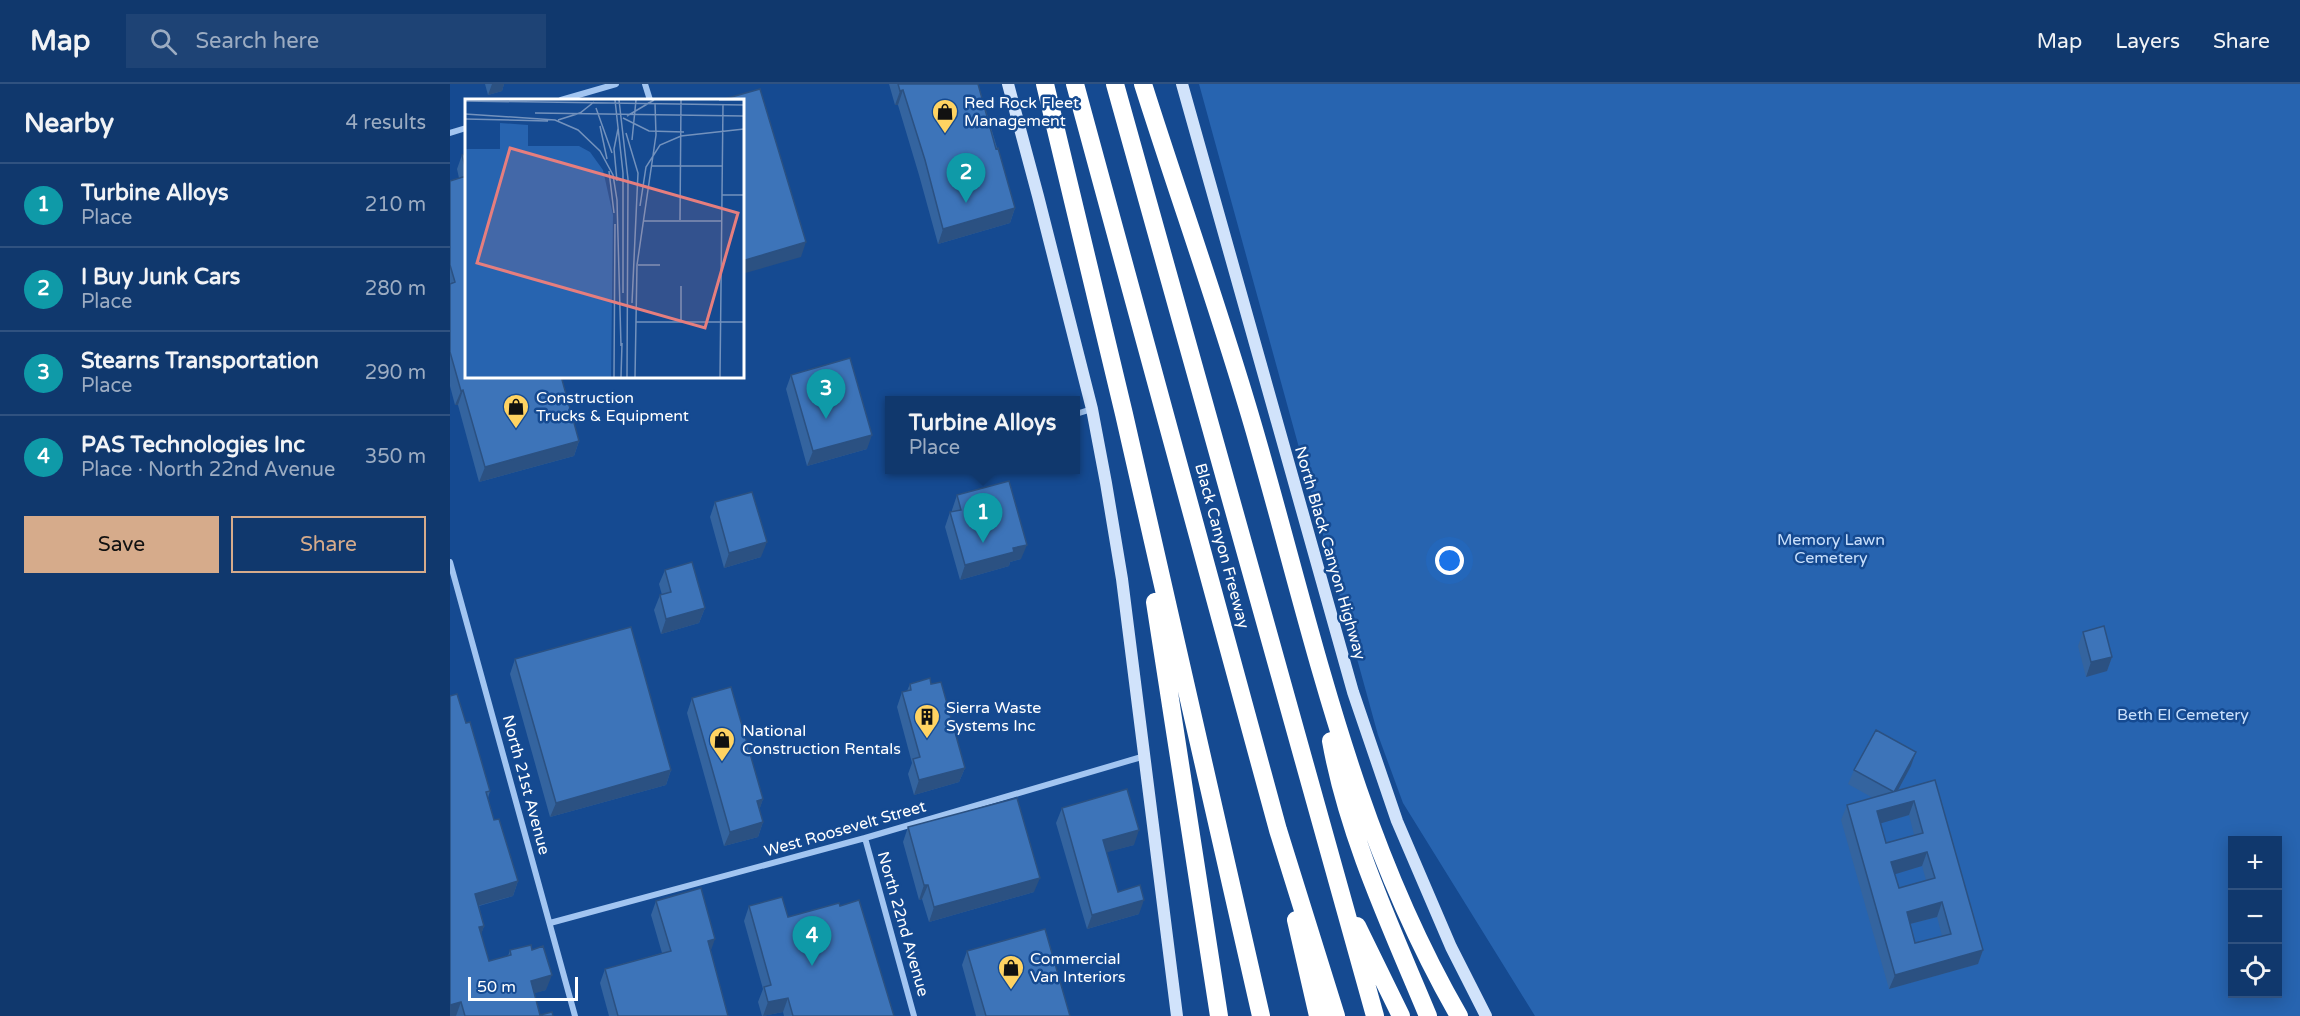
<!DOCTYPE html>
<html lang="en">
<head>
<meta charset="utf-8">
<style>
  body { margin:0; font-family:"Varela Round",sans-serif; background:#1e4375; color:#f1f3f6 }
  .controls { position:absolute; right:18px; bottom:18px; display:grid; overflow:hidden; border-radius:0px; box-shadow:0 3px 15px #0003 }
  .controls button { width:54px; height:54px; display:grid; place-items:center; padding:0; border:0; border-bottom:2px solid #305280; background:#10386d; color:#f1f3f6; font:30px sans-serif }
  .scale { position:absolute; left:18px; bottom:15px; width:110px; box-sizing:border-box; padding-left:6px; border:3px solid #fff; border-top:0; font-size:16px; line-height:21px; white-space:nowrap; color:#fff; -webkit-text-stroke:4px #154a91; paint-order:stroke }
  .you { position:absolute; left:1000px; top:477px; width:21px; height:21px; margin:-15px; border:4px solid #fff; border-radius:50%; background:#1a73e8; box-shadow:0 0 0 9px #1a73e833 }
  .badge { display:grid; place-items:center; width:39px; height:39px; border-radius:50%; background:#d6ab8b; color:#fff; font-size:20px; font-weight:700 }
  .pin { position:absolute; translate:-50% -50px; filter:drop-shadow(0 2px 3px #0008) }
  .pin::after { content:''; position:absolute; top:32px; width:21px; height:18px; background:inherit; clip-path:polygon(0 0,100% 0,50% 100%) }
  .popup { position:absolute; left:435px; top:312px; width:195px; height:78px; box-sizing:border-box; display:grid; place-content:center; border-radius:0px; background:#10386d; filter:drop-shadow(0 2px 4px #0005); font-size:20px; white-space:nowrap; color:#9cacc2 }
  .popup b { font-size:22px; color:#f1f3f6 }
  .popup::after { content:''; position:absolute; left:50%; top:100%; margin-left:-12px; border:12px solid transparent; border-top-color:#10386d }
  .list { margin:0; padding:0; list-style:none }
  h2 { display:flex; justify-content:space-between; align-items:center; height:78px; margin:0; padding:0 24px; font-size:26px }
  h2 small { font-size:20px; font-weight:400; color:#9cacc2 }
  .list li { display:grid; grid-template-columns:39px 1fr auto; gap:18px; align-items:center; box-sizing:border-box; height:84px; padding:0 24px; border-top:2px solid #305280 }
  .list b { display:block; font-size:22px; white-space:nowrap }
  .list p { margin:0; font-size:20px; white-space:nowrap; color:#9cacc2 }
  .list em { font-size:20px; font-style:normal; color:#9cacc2 }
  .actions { display:flex; gap:12px; padding:18px 24px }
  .actions a { flex:1; padding:14px 0; border:2px solid #d6ab8b; border-radius:0px; text-align:center; font-size:21px; color:#d6ab8b }
  .actions .main { background:#d6ab8b; color:#111 }
  .icon { flex:none; width:33px; height:33px; fill:none; stroke:currentColor; stroke-width:2; stroke-linecap:round; stroke-linejoin:round }
  .map { position:relative; flex:none; width:1850px; height:932px; overflow:hidden }
  header { display:flex; align-items:center; gap:36px; box-sizing:border-box; height:84px; padding:0 30px; background:#10386d; border-bottom:2px solid #305280 }
  header strong { font-size:28px }
  nav { display:flex; gap:33px; margin-inline-start:auto; font-size:21px }
  .search { width:420px; height:54px; background:#1e4375; display:flex; align-items:center; gap:15px; box-sizing:border-box; padding:0 21px; border-radius:0px; color:#9cacc2; font-size:22px }
  main { display:flex }
  aside { flex:1; background:#10386d }
  .map>svg:first-child { display:block }
  .green { fill:#2764b0; fill-rule:evenodd }
  .lines { fill:none; stroke-linecap:round; stroke-linejoin:round }
  .street { stroke:#a2c5f1; stroke-width:6 }
  .secondary { stroke:#d1e3fb; stroke-width:12 }
  .highway { stroke:#fff; stroke-width:18 }
  .wall { fill:#34649f; fill-rule:evenodd }
  .shaded-wall { fill:#2b5182 }
  .building { fill:#3d74b9; stroke:#2b5182; stroke-width:1.5; fill-rule:evenodd }
  .labels { text-anchor:middle; dominant-baseline:central; stroke-width:5; stroke-linejoin:round; paint-order:stroke }
  .poi-label { font-size:16px; fill:#fff; stroke:#154a91; text-anchor:start }
  .park-label { font-size:16px; fill:#c9e0fc; stroke:#154a91 }
  .street-label { font-size:16px; fill:#fff; stroke:#154a91 }
  .inset-road { fill:none; stroke:#7392bd; stroke-width:1.5 }
  .view { fill:#e67e7e; fill-opacity:0.15; stroke:#e67e7e; stroke-width:3 }
  .inset-edge { fill:none; stroke:#fff; stroke-width:3 }
</style>
</head>
<body>
<header>
<strong>Map</strong>
<div class="search"><svg class="icon" aria-label="search" viewBox="0 0 24 24"><circle cx="10" cy="10" r="6"/><path d="M15 15l6 6"/></svg>Search here</div>
<nav><a>Map</a><a>Layers</a><a>Share</a></nav>
</header>
<main>
<aside>
<h2>Nearby<small>4 results</small></h2>
<ul class="list">
<li><span class="badge" style="background:#0f9aa8">1</span><div><b>Turbine Alloys</b><p>Place</p></div><em>210 m</em></li>
<li><span class="badge" style="background:#0f9aa8">2</span><div><b>I Buy Junk Cars</b><p>Place</p></div><em>280 m</em></li>
<li><span class="badge" style="background:#0f9aa8">3</span><div><b>Stearns Transportation</b><p>Place</p></div><em>290 m</em></li>
<li><span class="badge" style="background:#0f9aa8">4</span><div><b>PAS Technologies Inc</b><p>Place · North 22nd Avenue</p></div><em>350 m</em></li>
</ul>
<div class="actions"><a class="main">Save</a><a>Share</a></div>
</aside>
<div class="map">
<svg width="1850" height="932" viewBox="0 0 1850 932">
  <rect width="100%" height="100%" fill="#154a91"/>
  <path class="green" d="M749,0h1101v932h-765l-132,-213 -25,-68zM1782,756h46v154h-46z"/>
  <g class="lines">
    <path class="street" d="M195,0l5,16
      M111,16l55,-16
      M0,49l16,-5
      M626,330l16,-5
      M0,478l125,454
      M415,754l49,178
      M100,839l315,-85 280,-82"/>
    <path class="secondary" d="M558,0l30,112 54,213 14,74 16,96 55,437
      M732,0l171,608 44,129 54,126 35,69"/>
    <path class="highway" d="M595,0l79,330 137,602
      M625,0l203,746 58,186
      M665,0l260,932
      M693,0c38,120 81,238 115,359 57,199 96,391 201,573
      M705,518l64,414
      M881,657c17,95 60,186 97,275
      M846,836l22,96
      M907,842l44,90"/>
  </g>
  <path class="wall" d="M35,0h19l-2,7 -14,4z
    M439,0h89l37,124 -5,15 -72,21 -19,-69 -21,-70h-3z
    M16,70v222l113,65 -5,15 -95,26 -21,-77h-3l-5,-19v-205l9,-3 -2,-9 5,-14z
    M341,291l76,74 -60,17 -21,-77z
    M507,411l64,64 -11,3 -1,4 -49,14 -15,-53 5,-15h2v-2z
    M265,418l46,55 -37,11 -14,-51z
    M215,486l40,38 -6,15 -38,11 -7,-24 6,-15h2l-3,-11z
    M1633,548l29,25 -5,14 -21,6 -8,-31z
    M65,575l156,111 -5,15 -116,32 -40,-143z
    M460,600h21l34,84 -6,14 -45,13 -6,-21 4,-11 -15,-56 5,-15 5,-1z
    M242,614l71,101 -4,11 4,12 -5,15 -34,9 -37,-133z
    M16,639l24,68 -2,7 6,22 24,61 -5,15 -34,10 5,20 -3,8 8,27 19,-5 2,-6 36,40 -12,3 6,22 13,1h-103z
    M1461,682l-14,25 38,-11 48,170 -5,14 -89,25 -48,-169 6,-15 26,-7 -25,-14 6,-14zM1459,731l5,20 -28,8 -5,-20zM1472,782l4,14 -27,8 -4,-14zM1487,833l5,19 -27,7 -5,-19z
    M612,724l72,37 -28,7 12,40 21,22 -52,15 -31,-106z
    M458,743l126,65 -105,30 -7,-23 -3,1 -16,-58z
    M206,817l55,50 17,65h-119l-9,-33 5,-14 57,-16 -11,-38z
    M299,822l39,11 106,99h-110l-1,-4 -21,4 -4,-14 5,-13 -19,-68z
    M517,867l103,65h-94l-14,-51z"/>
  <path class="shaded-wall" d="M42,0h12l-2,7 -14,4z
    M453,6l-5,15h-3l5,-14z
    M565,124l-5,15 -72,21 5,-15z
    M356,158l-5,15 -59,17v-13z
    M13,306l-5,15h-3l6,-14z
    M422,351l-5,14 -60,17 6,-15z
    M129,357l-5,15 -95,26 6,-15z
    M317,458l-6,15 -37,11 5,-15z
    M577,461l-6,14 -11,3 -1,4 -49,14 5,-15 48,-17z
    M255,524l-6,15 -38,11 5,-15z
    M1662,573l-5,14 -21,6 5,-15z
    M1466,668l-5,14 -22,41 5,-15z
    M515,684l-6,14 -45,13 5,-15z
    M221,686l-5,15 -116,32 6,-14z
    M313,715l-5,15 -1,-13z
    M1464,717l-5,14 -37,11 5,-15z
    M313,738l-5,15 -34,9 6,-14z
    M689,746l-5,15 -37,10 6,-15z
    M1477,768l-5,14 -36,11 5,-15z
    M590,794l-6,14 -105,30 5,-15z
    M68,797l-5,15 -43,12 5,-14z
    M474,801h4l-6,14 -3,1z
    M694,816l-5,14 -52,15 5,-14z
    M1492,818l-5,15 -35,9 5,-14z
    M34,842l-5,15v-14z
    M265,855l-5,14 -2,-12z
    M1533,866l-5,14 -89,25 6,-14z
    M102,891l-6,15 -21,6 6,-15z
    M338,914l-5,14 -20,4 5,-14z
    M11,918l-5,14h-6v-11z"/>
  <path class="building" d="M448,0h80l18,65 2,-1 17,60 -72,21 -18,-69 -22,-70 -3,1z
    M310,5l46,153 -64,19v-161h-21z
    M16,70v16l-4,-15z
    M16,92v200h95l18,65 -94,26 -22,-77 -2,1 -11,-39v-68l5,-2 -5,-17v-84z
    M400,274l22,77 -59,16 -22,-76z
    M559,397l18,64 -14,3 1,4 -49,13 -15,-53 11,-2 -4,-15z
    M302,408l15,50 -38,11 -14,-51z
    M242,478l13,46 -39,11 -6,-24 11,-3 -6,-22z
    M1654,542l8,31 -21,5 -8,-30z
    M181,543l40,143 -115,33 -41,-144z
    M480,594l1,6 10,-2 24,86 -46,12 -6,-21 7,-2 -18,-65 9,-2 -1,-6z
    M281,603l32,112 -6,2 6,21 -33,10 -38,-134z
    M7,610l9,29 4,-1 20,69 -4,1 8,28 5,-1 19,62 -43,13 9,32 -5,1 10,34 22,-6 -1,-5 21,-5 1,5 11,-4 9,29 -21,6 9,34 12,-3 1,4h-88l-4,-14 -11,3v-309z
    M1426,646l40,22 -22,40 -40,-22z
    M1485,696l48,170 -88,25 -48,-170zM1464,717l9,32 -37,10 -9,-32zM1477,768l8,26 -36,10 -8,-26zM1492,818l9,32 -36,9 -8,-31z
    M677,705l12,41 -36,10 15,52 22,-7 4,15 -52,15 -30,-107z
    M567,714l23,80 -106,29 -6,-22h-4l-16,-58z
    M251,804l14,51 -7,2 20,75h-110l-13,-47 66,-18 -15,-50z
    M332,813l6,20 51,-14 1,3 19,-6 35,116h-101l-5,-18 -20,4 -4,-15 7,-2 -22,-79z
    M595,845l25,87h-84l-19,-65z"/>
  <defs>
    <symbol id="shop-pin" viewBox="-11 -11 22 30"><path d="M0 17L-7.5 6A9.5 9.5 0 1 1 7.5 6Z" fill="#ffd362" stroke="#154a91"/><path d="M-5-2.5h2.3a2.7 3.5 0 0 1 5.4 0H5L5.5 6h-11ZM-1.5-2.5h3a1.5 2.3 0 0 0-3 0Z" fill="#111"/></symbol>
    <symbol id="building-pin" viewBox="-11 -11 22 30"><path d="M0 17L-7.5 6A9.5 9.5 0 1 1 7.5 6Z" fill="#ffd362" stroke="#154a91"/><path d="M-4-6H4V6H1V3H-1V6H-4ZM-2.5-4.3h1.7v1.8h-1.7ZM.8-4.3h1.7v1.8H.8ZM-2.5-1h1.7V.8h-1.7ZM.8-1h1.7V.8H.8Z" fill="#111"/></symbol>
  </defs>
  <g fill-rule="evenodd">
    <use href="#shop-pin" x="480" y="13" width="30" height="40"/>
    <use href="#shop-pin" x="51" y="308" width="30" height="40"/>
    <use href="#building-pin" x="462" y="618" width="30" height="40"/>
    <use href="#shop-pin" x="257" y="641" width="30" height="40"/>
    <use href="#shop-pin" x="546" y="869" width="30" height="40"/>
  </g>
  <g class="labels">
    <g class="poi-label">
      <text x="514" y="19">Red Rock Fleet<tspan x="514" dy="18">Management</tspan></text>
      <text x="86" y="314">Construction<tspan x="86" dy="18">Trucks &amp; Equipment</tspan></text>
      <text x="496" y="624">Sierra Waste<tspan x="496" dy="18">Systems Inc</tspan></text>
      <text x="292" y="647">National<tspan x="292" dy="18">Construction Rentals</tspan></text>
      <text x="580" y="875">Commercial<tspan x="580" dy="18">Van Interiors</tspan></text>
    </g>
    <g class="park-label">
      <text x="1381" y="456">Memory Lawn<tspan x="1381" dy="18">Cemetery</tspan></text>
      <text x="1733" y="631">Beth El Cemetery</text>
    </g>
    <g class="street-label">
      <text transform="translate(772 462) rotate(75)">Black Canyon Freeway</text>
      <text transform="translate(880 469) rotate(74)">North Black Canyon Highway</text>
      <text transform="translate(76 701) rotate(75)">North 21st Avenue</text>
      <text transform="translate(395 745) rotate(-16)">West Roosevelt Street</text>
      <text transform="translate(453 840) rotate(74)">North 22nd Avenue</text>
    </g>
  </g>
  <g transform="translate(15 15)">
    <rect width="279" height="279" fill="#154a91"/>
    <path d="M35,24l28,2v21h51l11,6 13,18 10,45 -2,162h-146v-228h35z" fill="#2764b0"/>
    <path class="inset-road" d="M150,1l8,73v120M154,1l9,79 -1,198M254,1h25M0,2l279,4M131,9l16,45M70,14l209,3M0,15l90,6 23,10 22,21 13,24 4,25 4,146M162,17l27,-16M158,19l26,13 35,1M0,20l83,2M93,21l22,-7 14,-11M135,27l7,33M161,34l12,40 -6,130M167,41l4,-40M187,67h70M144,72l5,42M152,82l-3,-32 4,-20M257,96h22M175,107l6,-39 14,-22 21,-9 63,-7M215,121l1,-120M178,122h79M173,166h22M171,223h108M216,223v-36M149,278l1,-153M156,278l1,-34M170,278l2,-112 19,-130 -1,-32M255,278l3,-273"/>
    <path class="view" d="M45,49l228,65 -33,115 -228,-65z"/>
    <rect width="279" height="279" class="inset-edge"/>
  </g>
</svg>
<div class="controls">
<button>+</button>
<button>−</button>
<button><svg class="icon" aria-label="locate" viewBox="0 0 24 24"><circle cx="12" cy="12" r="6"/><path d="M12 2v4M12 18v4M2 12h4M18 12h4"/></svg></button>
</div>
<div class="scale">50 m</div>
<div class="you"></div>
<div class="pin badge" style="left:533px;top:459px;background:#0f9aa8">1</div>
<div class="popup"><b>Turbine Alloys</b>Place</div>
<div class="pin badge" style="left:516px;top:119px;background:#0f9aa8">2</div>
<div class="pin badge" style="left:376px;top:335px;background:#0f9aa8">3</div>
<div class="pin badge" style="left:362px;top:882px;background:#0f9aa8">4</div>
</div>
</main>
</body>
</html>
